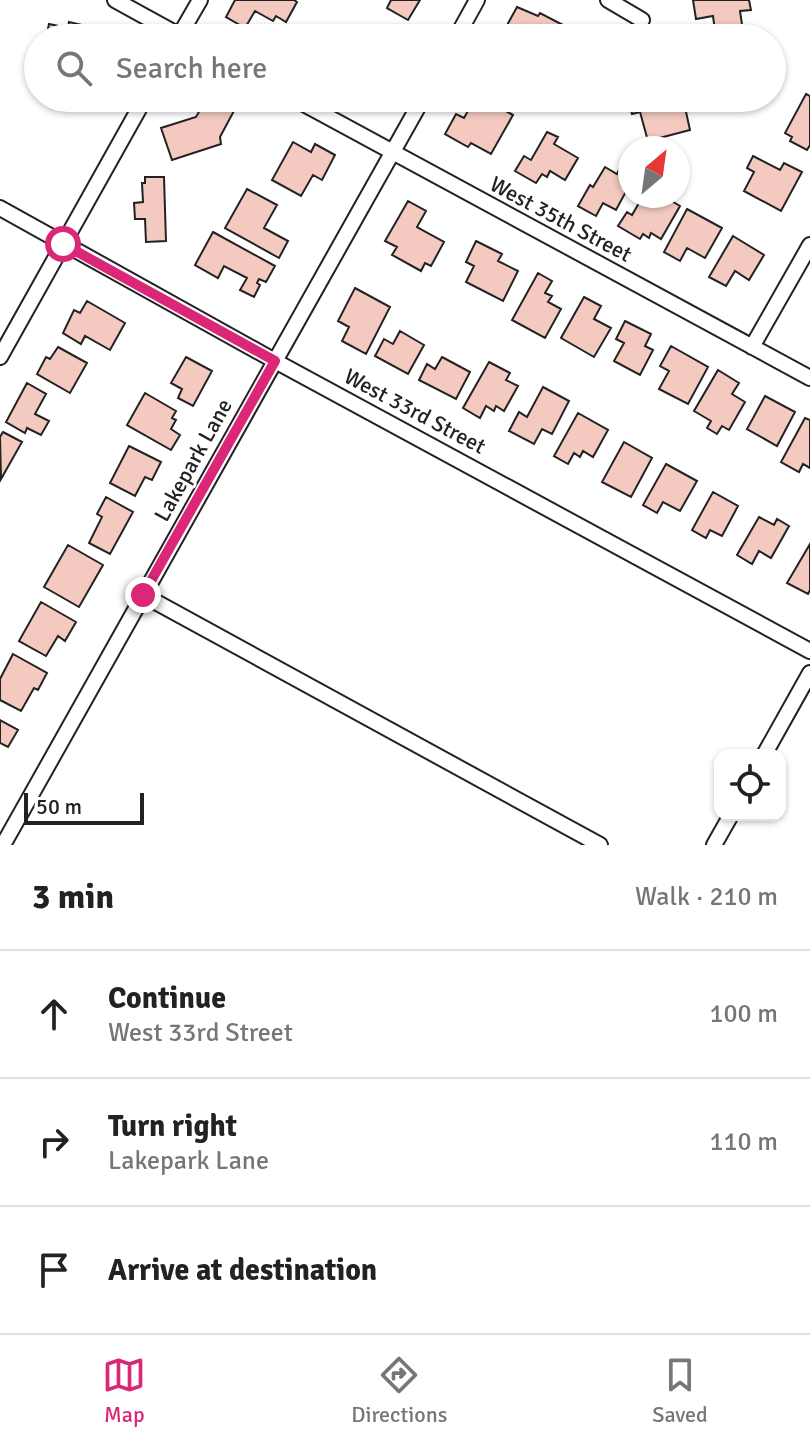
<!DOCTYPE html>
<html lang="en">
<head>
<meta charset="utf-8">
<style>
  body { margin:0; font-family:Signika,sans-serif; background:#f2f2f2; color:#222 }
  .controls { position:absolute; right:24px; bottom:24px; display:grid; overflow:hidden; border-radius:16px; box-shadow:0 2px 6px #0004 }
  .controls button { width:72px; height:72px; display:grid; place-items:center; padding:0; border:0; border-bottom:2px solid #e0e0e0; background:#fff; color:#222; font:40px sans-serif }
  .compass { position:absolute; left:618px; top:136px; width:72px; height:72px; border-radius:50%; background:#fff; box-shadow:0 2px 6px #0004; rotate:29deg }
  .scale { position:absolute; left:24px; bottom:20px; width:120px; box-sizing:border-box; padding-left:8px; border:4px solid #222; border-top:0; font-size:22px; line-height:28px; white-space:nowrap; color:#222; -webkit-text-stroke:6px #fff; paint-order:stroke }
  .stop { position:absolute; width:24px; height:24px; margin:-18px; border:6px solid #db2777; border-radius:50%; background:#fff }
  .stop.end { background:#db2777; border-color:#fff; box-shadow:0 2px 8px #0008 }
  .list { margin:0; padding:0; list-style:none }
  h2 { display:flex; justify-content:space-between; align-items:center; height:104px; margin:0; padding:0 32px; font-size:34px }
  h2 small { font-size:26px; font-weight:400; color:#767676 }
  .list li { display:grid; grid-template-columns:52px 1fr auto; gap:24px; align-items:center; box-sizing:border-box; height:128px; padding:0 32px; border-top:2px solid #e0e0e0 }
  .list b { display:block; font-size:30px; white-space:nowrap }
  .list p { margin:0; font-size:26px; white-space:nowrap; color:#767676 }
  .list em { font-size:26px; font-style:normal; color:#767676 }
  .icon { flex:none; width:44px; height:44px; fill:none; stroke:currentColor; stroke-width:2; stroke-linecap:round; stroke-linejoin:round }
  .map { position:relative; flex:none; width:810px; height:845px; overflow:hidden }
  .search { position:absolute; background:#fff; box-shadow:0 2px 6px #0004; left:24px; right:24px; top:24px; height:88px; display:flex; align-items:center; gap:20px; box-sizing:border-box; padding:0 28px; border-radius:44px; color:#767676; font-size:30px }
  .sheet { height:488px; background:#fff }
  nav { display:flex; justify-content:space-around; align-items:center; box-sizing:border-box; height:112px; border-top:2px solid #e0e0e0; background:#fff; font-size:22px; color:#767676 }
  nav a { display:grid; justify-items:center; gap:4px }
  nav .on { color:#db2777 }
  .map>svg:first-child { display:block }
  .building { fill:#f3c9c0; stroke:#222; stroke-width:2 }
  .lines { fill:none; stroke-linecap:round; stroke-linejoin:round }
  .street-casing { stroke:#222; stroke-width:18 }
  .street { stroke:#fff; stroke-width:14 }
  .route { stroke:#db2777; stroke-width:10 }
  .labels { text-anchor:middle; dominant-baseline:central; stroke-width:6; stroke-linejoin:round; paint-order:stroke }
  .street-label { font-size:22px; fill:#222; stroke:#fff }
</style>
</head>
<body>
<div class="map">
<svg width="810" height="845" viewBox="0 0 810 845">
  <rect width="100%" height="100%" fill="#fff"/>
  <path class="building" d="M235,0h59l3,2 -11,20 -10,-6 -3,5 -18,-10 -10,17 -19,-11z
    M391,0h29l-12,20 -21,-12z
    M693,0h56l2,10 -11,1 4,27h-28l-3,-22 -17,3z
    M517,7l21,9 2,-3 23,12 -7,13h-56z
    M69,22l13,3 -1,7 17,3 -1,3h-51l3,-14 19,4z
    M806,94l4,2v49l-3,5 -17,-9 2,-4 -7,-4z
    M207,98h9l19,11 -15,28 1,7 -49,16 -11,-32 35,-11z
    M475,98h7l31,17 -22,39 -20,-11 -3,4 -23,-13 11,-20 8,4z
    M628,98h55l7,32 -42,11 -8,-29 -8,2z
    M547,132l11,5 -4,7 24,14 -13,22 -15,-9 -3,6 -5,-3 -6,9 -21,-12 9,-15 7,4z
    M293,142l18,10 4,-8 20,11 -13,25 -9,-5 -12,21 -29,-16z
    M753,156l27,14 4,-7 18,9 -21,39 -37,-20 10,-19 -7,-4z
    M605,167l12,7 3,-6 10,5v11l-14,26 -13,-7 -7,13 -18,-10 12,-21 3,2z
    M145,177h19l2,64 -20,1 -1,-23h-10l-1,-16 9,-1 -1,-19h3z
    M247,189l30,16 -13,23 24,13 -9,17 -54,-30z
    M643,196h20l17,10 -19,33 -10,-6 -2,5 -6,-4 -3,5 -22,-13 9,-14 5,3z
    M408,201l18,10 -9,16 27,15 -13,24 -6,-3 -4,8 -29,-16 5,-8 -12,-6z
    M687,209l35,19 -17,30 -18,-10 -7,13 -16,-9z
    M213,232l62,34 -9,16 -7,-3 -2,4 3,2 -6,12 -14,-7 7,-12 -23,-12 -6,12 -23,-13z
    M733,236l31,19 -15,25 -14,-9 -9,15 -17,-9z
    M476,241l26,13 -4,7 20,10 -15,30 -37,-19 8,-16 -8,-4z
    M538,273l14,8 -7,12 7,3 -4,6 13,7 -16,29 -33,-18z
    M355,288l35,19 -24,47 -24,-13 7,-14 -11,-6z
    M584,297l17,9 -7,13 17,9 -17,29 -33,-19z
    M87,301l38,22 -15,27 -25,-14 -4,8 -18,-11 11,-23 6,3z
    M625,321l26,13 -6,12 8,4 -13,25 -26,-14 10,-18 -8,-4z
    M400,331l24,14 -16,29 -33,-18 9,-17 9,5z
    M671,346l37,21 -20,37 -29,-15 10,-18 -9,-5z
    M58,347l29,16 -17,30 -33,-19 9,-17 4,2z
    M186,357l26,14 -19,35 -15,-8 4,-9 -11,-6z
    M442,357l28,15 -14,27 -37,-19 8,-16 8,5z
    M489,362l21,11 -4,7 12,6 -14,25 -8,-5 -2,5 -8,-5 -6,12 -17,-10z
    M718,370l21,13 -7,11 13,8 -16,28 -7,-4 -5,8 -10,-6 4,-7 -17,-10z
    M27,383l19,11 -11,20 14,7 -8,14 -14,-7 -2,5 -19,-11z
    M543,387l26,14 -17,33 -10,-5 -8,15 -25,-13 10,-19 8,5z
    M145,393l31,18 -4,7 4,2 -5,9 9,6 -9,15 -44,-25z
    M765,396l30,16 -18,34 -30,-17z
    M578,413l30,17 -15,27 -10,-6 -3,6 -6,-4 -6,11 -14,-8z
    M805,418l5,2v48l-7,-4 -4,8 -18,-10z
    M3,432l19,10 -21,37 -1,-42z
    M624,442l28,16 -21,39 -29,-15z
    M129,446l32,16 -9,18 -7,-3 -10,19 -25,-13z
    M666,464l31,17 -17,30 -17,-9 -6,11 -14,-8z
    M713,492l25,14 -16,30 -12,-6 -4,8 -14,-8z
    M106,497l27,15 -23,42 -21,-11 13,-26 -5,-3z
    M759,517l15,8 3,-6 12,7 -18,32 -12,-7 -7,13 -15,-9z
    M810,544v46l-2,4 -21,-11z
    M68,545l35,20 -24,42 -35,-20z
    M41,602l35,20 -11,19 -7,-5 -12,20 -27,-15z
    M13,654l34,19 -9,17 -4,-2 -13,23 -21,-11v-21z
    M0,720l18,10 -10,17 -8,-4z"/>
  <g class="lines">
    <defs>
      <path id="street" d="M115,0l69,38
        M608,0l34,20
        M178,38l22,-38
        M456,38l21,-38
        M293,98l517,280
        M0,208l275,153 535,290
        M752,347l58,-102
        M0,357l145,-259
        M143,595l457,250
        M764,755l46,-82
        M3,845l420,-747
        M714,845l17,-30"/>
    </defs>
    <use href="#street" class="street-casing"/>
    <use href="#street" class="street"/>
  </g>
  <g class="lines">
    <path class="route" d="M63,244l212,117 -132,234"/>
  </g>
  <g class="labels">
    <g class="street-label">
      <text transform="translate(561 219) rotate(28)">West 35th Street</text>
      <text transform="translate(415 411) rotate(28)">West 33rd Street</text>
      <text transform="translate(193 460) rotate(-61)">Lakepark Lane</text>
    </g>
  </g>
</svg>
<div class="controls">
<button><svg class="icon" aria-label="locate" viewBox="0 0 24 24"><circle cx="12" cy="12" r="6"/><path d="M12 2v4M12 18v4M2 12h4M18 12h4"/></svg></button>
</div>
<svg class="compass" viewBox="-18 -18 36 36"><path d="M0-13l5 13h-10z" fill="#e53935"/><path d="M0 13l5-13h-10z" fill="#767676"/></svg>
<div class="scale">50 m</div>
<div class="stop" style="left:63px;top:244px"></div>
<div class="stop end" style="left:143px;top:595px"></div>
<div class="search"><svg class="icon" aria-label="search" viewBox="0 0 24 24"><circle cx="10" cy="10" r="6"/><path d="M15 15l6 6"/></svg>Search here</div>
</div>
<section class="sheet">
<h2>3 min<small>Walk · 210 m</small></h2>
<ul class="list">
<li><svg class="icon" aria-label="ahead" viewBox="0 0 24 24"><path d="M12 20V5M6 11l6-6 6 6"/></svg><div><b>Continue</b><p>West 33rd Street</p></div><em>100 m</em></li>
<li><svg class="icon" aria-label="right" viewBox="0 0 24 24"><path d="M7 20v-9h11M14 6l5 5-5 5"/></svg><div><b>Turn right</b><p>Lakepark Lane</p></div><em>110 m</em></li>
<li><svg class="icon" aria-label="arrive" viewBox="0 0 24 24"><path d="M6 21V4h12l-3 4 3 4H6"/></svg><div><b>Arrive at destination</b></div></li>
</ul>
</section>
<nav>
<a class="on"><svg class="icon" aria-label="map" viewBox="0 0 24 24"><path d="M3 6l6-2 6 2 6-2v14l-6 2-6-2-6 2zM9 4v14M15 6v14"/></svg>Map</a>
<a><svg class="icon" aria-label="directions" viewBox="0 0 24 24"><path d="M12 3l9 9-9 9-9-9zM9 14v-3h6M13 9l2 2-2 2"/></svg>Directions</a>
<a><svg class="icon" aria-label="saved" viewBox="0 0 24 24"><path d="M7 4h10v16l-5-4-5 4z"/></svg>Saved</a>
</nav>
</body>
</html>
